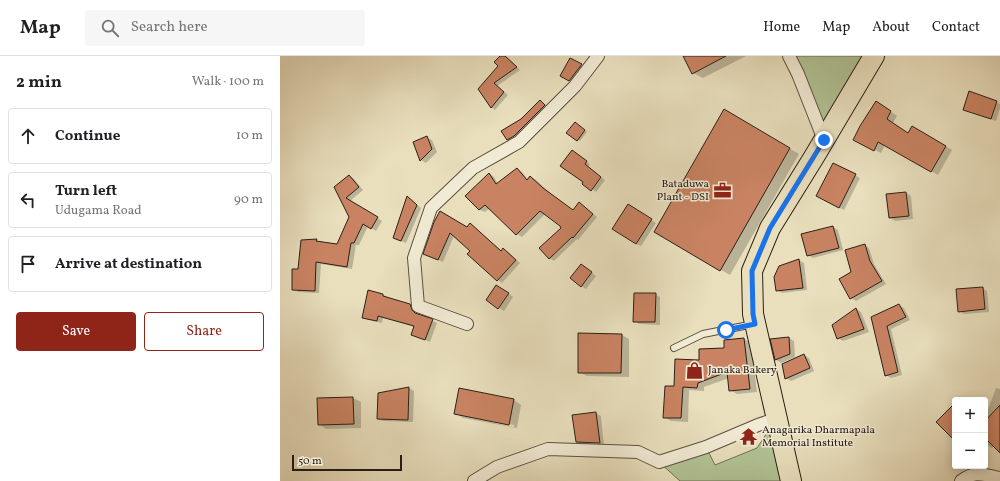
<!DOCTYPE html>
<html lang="en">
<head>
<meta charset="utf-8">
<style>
  body { margin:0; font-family:Vollkorn,serif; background:#f6f6f6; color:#202124 }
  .controls { position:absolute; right:12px; bottom:12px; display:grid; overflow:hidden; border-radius:4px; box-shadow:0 2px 10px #0003 }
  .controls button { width:36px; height:36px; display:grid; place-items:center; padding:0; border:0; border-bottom:1px solid #e0e0e0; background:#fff; color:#202124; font:20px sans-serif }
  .scale { position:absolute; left:12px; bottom:10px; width:110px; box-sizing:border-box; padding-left:4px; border:2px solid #2a2017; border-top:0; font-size:11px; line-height:14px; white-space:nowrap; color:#2a2017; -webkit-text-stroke:3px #f1ead4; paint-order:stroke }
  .stop { position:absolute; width:12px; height:12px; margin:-9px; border:3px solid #1a73e8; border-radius:50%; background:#fff }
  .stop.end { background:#1a73e8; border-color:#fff; box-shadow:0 1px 4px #0008 }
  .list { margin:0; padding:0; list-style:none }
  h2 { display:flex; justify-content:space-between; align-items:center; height:52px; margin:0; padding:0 16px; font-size:17px }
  h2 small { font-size:13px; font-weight:400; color:#757577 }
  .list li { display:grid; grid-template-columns:26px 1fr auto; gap:12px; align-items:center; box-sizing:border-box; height:56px; margin:0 8px 8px; padding:0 8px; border:1px solid #e0e0e0; border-radius:4px }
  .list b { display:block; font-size:15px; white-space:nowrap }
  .list p { margin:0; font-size:13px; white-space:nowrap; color:#757577 }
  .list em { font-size:13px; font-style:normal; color:#757577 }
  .actions { display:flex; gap:8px; padding:12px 16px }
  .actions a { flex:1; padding:9px 0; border:1px solid #8f2418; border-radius:4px; text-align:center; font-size:14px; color:#8f2418 }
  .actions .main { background:#8f2418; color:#fff }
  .icon { flex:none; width:22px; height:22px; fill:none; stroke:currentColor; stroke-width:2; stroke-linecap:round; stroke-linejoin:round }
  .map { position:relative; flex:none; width:720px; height:425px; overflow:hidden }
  header { display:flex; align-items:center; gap:24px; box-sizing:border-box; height:56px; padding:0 20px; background:#fff; border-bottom:1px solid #e0e0e0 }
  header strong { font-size:19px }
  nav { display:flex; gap:22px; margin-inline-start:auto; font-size:14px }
  .search { width:280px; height:36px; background:#f6f6f6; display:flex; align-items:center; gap:10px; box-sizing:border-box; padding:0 14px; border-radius:4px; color:#757577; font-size:15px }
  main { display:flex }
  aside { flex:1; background:#fff }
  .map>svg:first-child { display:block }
  .green { fill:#b1c395; stroke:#6e7256 }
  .shadow { fill:#0003; fill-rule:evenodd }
  .building { fill:#c98362; stroke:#2a2017 }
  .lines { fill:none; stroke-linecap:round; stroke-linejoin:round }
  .lane-casing { stroke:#5a5040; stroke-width:8 }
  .street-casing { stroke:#5a5040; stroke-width:14 }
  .primary-casing { stroke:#2a2017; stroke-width:22 }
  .lane { stroke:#f1ead4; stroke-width:6 }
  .street { stroke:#f1ead4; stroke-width:12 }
  .primary { stroke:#e9dfbd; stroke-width:20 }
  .route { stroke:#1a73e8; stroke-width:5 }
  .labels { text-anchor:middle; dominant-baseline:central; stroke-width:3; stroke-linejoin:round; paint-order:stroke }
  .poi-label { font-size:11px; fill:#2a2017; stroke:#f1ead4; text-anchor:start }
</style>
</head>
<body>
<header>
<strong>Map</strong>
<div class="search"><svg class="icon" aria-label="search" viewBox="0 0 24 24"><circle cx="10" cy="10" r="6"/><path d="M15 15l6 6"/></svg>Search here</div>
<nav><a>Home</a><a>Map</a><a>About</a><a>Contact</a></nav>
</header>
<main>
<aside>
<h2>2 min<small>Walk · 100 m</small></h2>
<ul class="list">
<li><svg class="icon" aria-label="ahead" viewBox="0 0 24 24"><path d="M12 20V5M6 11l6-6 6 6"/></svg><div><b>Continue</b></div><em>10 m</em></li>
<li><svg class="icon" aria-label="left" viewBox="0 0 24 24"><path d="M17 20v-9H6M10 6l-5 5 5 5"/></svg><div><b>Turn left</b><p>Udugama Road</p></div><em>90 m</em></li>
<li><svg class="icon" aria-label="arrive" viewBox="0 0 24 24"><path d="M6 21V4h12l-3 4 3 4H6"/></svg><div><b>Arrive at destination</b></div></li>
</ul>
<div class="actions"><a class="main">Save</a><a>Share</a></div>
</aside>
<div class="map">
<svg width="720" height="425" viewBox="0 0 720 425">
  <rect width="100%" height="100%" fill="#e9dfbd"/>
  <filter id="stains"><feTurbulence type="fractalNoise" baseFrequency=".005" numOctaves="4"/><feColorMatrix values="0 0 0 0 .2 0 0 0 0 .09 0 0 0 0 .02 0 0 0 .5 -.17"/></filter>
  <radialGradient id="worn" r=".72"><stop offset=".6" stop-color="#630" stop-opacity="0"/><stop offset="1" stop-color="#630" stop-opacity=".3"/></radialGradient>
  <path class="green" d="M509,0h85l-50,84z
    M496,363l15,62h-111l-21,-19 47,-15 9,18 42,-17z"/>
  <path class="shadow" d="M222,0l5,1 13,13 -23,16 11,9 -13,15 -4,-3 -12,-18 21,-23z
    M404,0h62l-43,22 -10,-5z
    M291,3l15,9 -12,15 -13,-8z
    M260,45l7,6 -30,30 -7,4 -3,-1 15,-20z
    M716,46l4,2v4l-4,13 -32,-11z
    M603,50l14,10 -4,7 16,11 4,-7 39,23 -14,25 -53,-30 -4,8 -20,-10z
    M444,54l75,44 -69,121 -75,-43z
    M297,68l10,8 -7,9 -3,-1z
    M147,82l5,2 5,12 -11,11 -5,-3z
    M296,97l14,11 -2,3 17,13 -9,12 -12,-10z
    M554,108l26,14 -16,32 -22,-11z
    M237,113l5,3 6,8 3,-3 5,3 13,12 24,19 11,-4 13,10 -19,23 -1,-1 -23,22 -5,-3 13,-30 -1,-3 -16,-11 -23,23 -5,-3 -27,-26 -5,4 -5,-2 -13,-14 23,-22 4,3 4,7z
    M69,120l5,3 9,11 -13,11 32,20 -6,10 -8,-5 -9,19h-3l-4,24 -31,-5 -2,29 -21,-1 -5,-3 23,-49 5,2 17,3 12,-28 -14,-29z
    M626,137l5,3 2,23 -18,2 -5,-3z
    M127,141l14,11 -15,35 -12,-5z
    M353,152l23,15 -15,23 -5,-2z
    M155,166l32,6 3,-4 32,27 1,-2 5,3 12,11 -18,20 -4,-3 -30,-26 3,-3 -17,-15 -11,26 -14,-6z
    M553,171l5,3 5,20 -30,8 -5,-3 -5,-21z
    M584,189l5,3 5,16 12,20 -30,17 -5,-3 1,-26z
    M519,204l5,3 3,27 -25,3 -5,-3 3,-23z
    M306,212l10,8 -10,13 -5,-3z
    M702,232l5,3 2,21 -25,2 -5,-3z
    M222,233l11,8 -9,14 -5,-3z
    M375,238l5,3v28l-21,-1 -5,-3z
    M103,239l5,2v2l22,6 5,3 2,6 20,9 -7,19 -12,-5 -3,-10 -32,-9 -1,5 -14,-3 -5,-3z
    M619,249l5,3 6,12 -19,9 11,46 -11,3 -5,-3 -14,-57z
    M576,253l5,3 8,20 -26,9 -5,-3z
    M342,279l7,4v38l-42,-1 -8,-4z
    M509,282l5,3 1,16 -14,6 -5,-3 -4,-20z
    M464,283l7,4 6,49 -20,2 -7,-4 -1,-12 -25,9v4l-15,-1 -1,32 -17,-1 -7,-4 11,-30 25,-26 26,-12 -1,-8z
    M524,299l5,3 5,13 -23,10 -5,-3z
    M129,332l5,3 -1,31 -30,-1 -5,-2 1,-25z
    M716,332l4,1v62l-6,-5 -2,2 -7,-4v-26z
    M180,334l54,10 7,5 -4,23 -54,-10 -8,-5zM182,358l52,11v2l-52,-11z
    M73,342l8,4v26l-35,1 -7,-5 -1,-25z
    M316,357l5,3 3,30 -22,-1 -5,-3z"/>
  <path class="building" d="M220,0h5l12,11 -23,16 10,9 -13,16 -13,-19 20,-23 -4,-4z
    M403,0h43l-34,18z
    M290,2l12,6 -13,17 -9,-5z
    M689,35l28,10 -6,18 -28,-9z
    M260,44l5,5 -31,31 -7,4 -6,-9 20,-12z
    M596,45l15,10 -4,8 21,14 4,-7 34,20 -15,26 -53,-30 -4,9 -21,-11 7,-14z
    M444,53l66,39 -70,123 -66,-39z
    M295,66l10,8 -8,11 -11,-8z
    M147,80l5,13 -12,12 -7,-19z
    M292,94l15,11 -2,3 16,13 -10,14 -9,-7 1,-2 -23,-16z
    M553,107l23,11 -17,34 -23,-12z
    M237,112l10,12 3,-4 13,12 30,22 6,-8 14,12 -20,24 -1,-1 -23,22 -10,-11 22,-20 -1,-2 -20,-15 -24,24 -31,-30 -6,5 -14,-14 24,-23 7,11z
    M69,119l10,12 -13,11 32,19 -7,12 -8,-5 -9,19h-3l-4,24 -31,-5 -1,29 -23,-1v-21h6l3,-29 16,-1 -1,2 21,3 12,-27 -15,-30z
    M626,136l3,24 -20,2 -3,-24z
    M127,140l10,9 -16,36 -8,-3z
    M348,148l24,15 -16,25 -24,-15z
    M160,155l27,16 3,-4 31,28 2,-3 13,12 -19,21 -30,-27 3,-3 -20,-18 -12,27 -15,-6 11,-32z
    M553,170l6,22 -32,8 -6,-22z
    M585,188l5,17 12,20 -32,18 -11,-20 12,-7 -6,-22z
    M519,203l4,29 -27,3 -2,-14 5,-11z
    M301,208l11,8 -11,15 -11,-9z
    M216,229l13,8 -11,16 -12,-9z
    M703,231l2,22 -27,3 -2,-23z
    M88,234l15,4v2l27,8 2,6 3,3 18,6 -8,21 -14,-5 3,-9 -36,-10 -1,5 -15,-3z
    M354,237h22l-1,29h-22z
    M619,248l7,13 -19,9 11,46 -13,4 -14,-59z
    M576,252l8,21 -27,10 -5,-14z
    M298,277l44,1 -1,39h-43z
    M509,281l1,17 -15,6 -5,-21z
    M464,282l6,51 -21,2 -2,-19 -29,11 -1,5 -14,-1 -2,31h-18l2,-32h9l1,-27 24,1v-11l25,-1v-8z
    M524,298l6,14 -25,11 -3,-15z
    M129,331l-1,33 -31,-1 1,-26z
    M179,332l55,11 -5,26 -55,-11z
    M73,341l1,27 -36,1 -1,-27z
    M675,347v38l-19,-19z
    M720,349v48l-15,-15v-17z
    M316,356l4,31 -24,-1 -4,-27z"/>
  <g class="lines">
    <defs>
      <path id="lane" d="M394,292l29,-14 51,-10"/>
      <path id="street" d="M509,0l9,18 26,66
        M187,268l-49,-18 -4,-48 17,-50 42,-40 46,-26 56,-56 23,-30
        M194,425l23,-14 51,-18 90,3 21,10 47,-15 52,-22 18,-6
        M681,425c15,-11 22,-6 39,-3"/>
      <path id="primary" d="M511,425l-38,-167 -1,-43 18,-43 44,-71 60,-101"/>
    </defs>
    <use href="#lane" class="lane-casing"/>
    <use href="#street" class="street-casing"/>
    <use href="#primary" class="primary-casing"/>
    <use href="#lane" class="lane"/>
    <use href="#street" class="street"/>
    <use href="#primary" class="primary"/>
  </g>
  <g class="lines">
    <path class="route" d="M446,274l29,-6 -2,-10 -1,-43 18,-43 54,-88"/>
  </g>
  <defs>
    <symbol id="office-bare" viewBox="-9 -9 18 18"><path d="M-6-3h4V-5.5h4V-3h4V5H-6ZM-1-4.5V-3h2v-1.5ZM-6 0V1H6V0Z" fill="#8f2418" stroke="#f1ead4" stroke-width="2.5" paint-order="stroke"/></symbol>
    <symbol id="shop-bare" viewBox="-9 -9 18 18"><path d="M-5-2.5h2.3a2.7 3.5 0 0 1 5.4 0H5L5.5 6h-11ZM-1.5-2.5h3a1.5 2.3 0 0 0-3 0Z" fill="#8f2418" stroke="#f1ead4" stroke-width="2.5" paint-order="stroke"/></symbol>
    <symbol id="temple-bare" viewBox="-9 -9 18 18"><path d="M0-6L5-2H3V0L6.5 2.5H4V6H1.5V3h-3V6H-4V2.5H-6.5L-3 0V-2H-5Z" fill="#8f2418" stroke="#f1ead4" stroke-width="2.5" paint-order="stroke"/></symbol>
  </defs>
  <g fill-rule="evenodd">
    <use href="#office-bare" x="430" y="122" width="25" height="25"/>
    <use href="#shop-bare" x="402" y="302" width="25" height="25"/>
    <use href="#temple-bare" x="456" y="368" width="25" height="25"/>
  </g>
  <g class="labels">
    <g class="poi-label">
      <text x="429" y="128" text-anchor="end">Bataduwa<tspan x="429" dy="13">Plant - DSI</tspan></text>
      <text x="428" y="314">Janaka Bakery</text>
      <text x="482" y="374">Anagarika Dharmapala<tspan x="482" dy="13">Memorial Institute</tspan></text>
    </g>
  </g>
  <rect width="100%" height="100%" filter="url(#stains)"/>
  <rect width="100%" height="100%" fill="url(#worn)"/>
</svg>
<div class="controls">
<button>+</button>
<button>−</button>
</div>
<div class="scale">50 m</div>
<div class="stop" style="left:446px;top:274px"></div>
<div class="stop end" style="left:544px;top:84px"></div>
</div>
</main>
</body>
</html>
